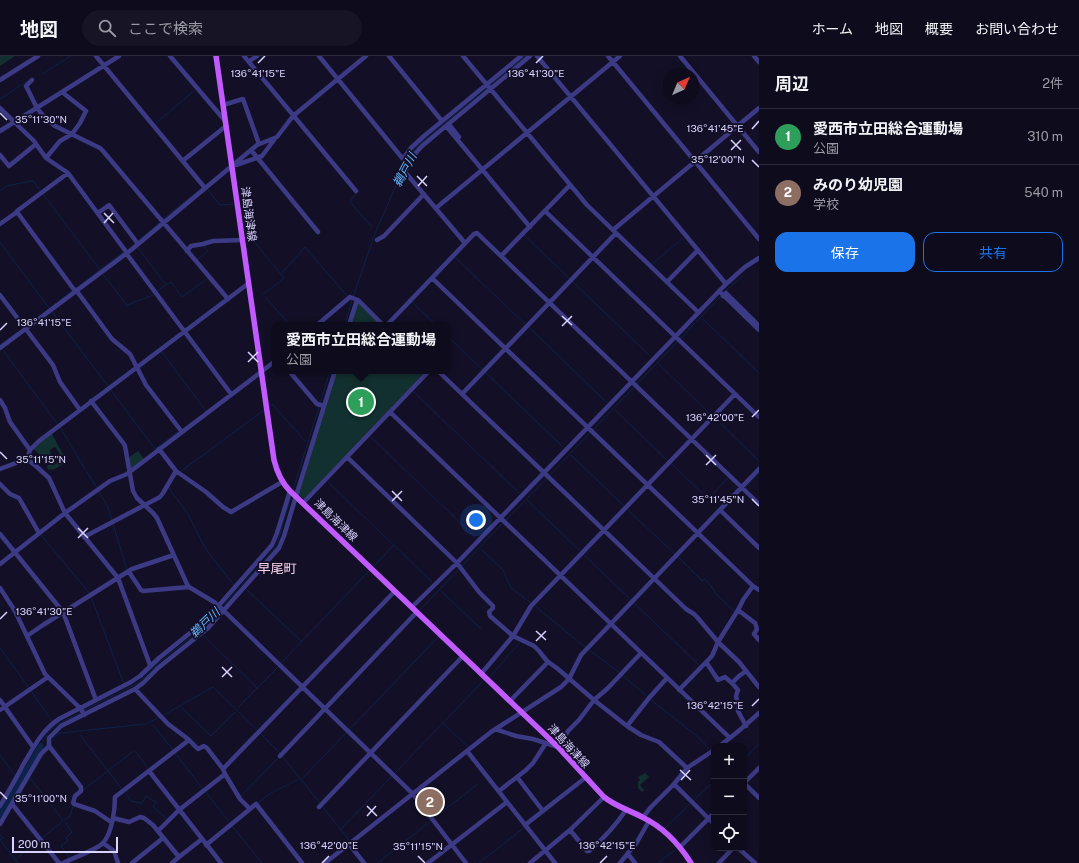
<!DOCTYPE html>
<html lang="ja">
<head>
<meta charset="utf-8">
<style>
  body { margin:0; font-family:"Public Sans","Noto Sans JP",sans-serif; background:#171425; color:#f1f3f6 }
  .controls { position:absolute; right:12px; bottom:12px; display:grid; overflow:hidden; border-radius:8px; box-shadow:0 2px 10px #0003 }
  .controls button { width:36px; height:36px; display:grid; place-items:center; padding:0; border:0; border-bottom:1px solid #2e2b3b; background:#0e0b1c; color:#f1f3f6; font:20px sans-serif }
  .compass { position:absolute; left:663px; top:12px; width:36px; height:36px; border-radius:50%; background:#0e0b1c; box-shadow:0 2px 10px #0003; rotate:44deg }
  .scale { position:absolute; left:12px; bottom:10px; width:106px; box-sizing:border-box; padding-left:4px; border:2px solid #d9d4ff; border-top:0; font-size:11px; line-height:14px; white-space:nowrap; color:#d9d4ff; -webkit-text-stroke:3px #130f26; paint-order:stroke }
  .you { position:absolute; left:476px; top:464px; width:14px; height:14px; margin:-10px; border:3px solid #fff; border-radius:50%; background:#1a73e8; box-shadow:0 0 0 6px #1a73e833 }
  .badge { display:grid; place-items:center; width:26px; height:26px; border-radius:50%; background:#1a73e8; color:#fff; font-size:13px; font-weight:700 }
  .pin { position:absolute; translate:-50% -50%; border:2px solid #fff; box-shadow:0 1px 4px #0006 }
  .popup { position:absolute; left:272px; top:266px; width:178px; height:52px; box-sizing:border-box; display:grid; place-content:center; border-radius:8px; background:#0e0b1c; filter:drop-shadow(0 1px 3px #0005); font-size:13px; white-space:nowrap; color:#9b9ba3 }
  .popup b { font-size:15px; color:#f1f3f6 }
  .popup::after { content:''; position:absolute; left:50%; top:100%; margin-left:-8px; border:8px solid transparent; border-top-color:#0e0b1c }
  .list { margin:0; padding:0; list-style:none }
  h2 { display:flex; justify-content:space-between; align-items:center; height:52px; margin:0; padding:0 16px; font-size:17px }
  h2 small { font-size:13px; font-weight:400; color:#9b9ba3 }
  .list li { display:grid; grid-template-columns:26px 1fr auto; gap:12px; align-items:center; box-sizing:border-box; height:56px; padding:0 16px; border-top:1px solid #2e2b3b }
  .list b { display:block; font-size:15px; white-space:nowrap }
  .list p { margin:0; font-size:13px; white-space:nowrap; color:#9b9ba3 }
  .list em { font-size:13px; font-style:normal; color:#9b9ba3 }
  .actions { display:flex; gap:8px; padding:12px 16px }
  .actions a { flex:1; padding:9px 0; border:1px solid #1a73e8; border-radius:12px; text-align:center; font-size:14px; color:#1a73e8 }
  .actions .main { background:#1a73e8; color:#fff }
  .icon { flex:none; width:22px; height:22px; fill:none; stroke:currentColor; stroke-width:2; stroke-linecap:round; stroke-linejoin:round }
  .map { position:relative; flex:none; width:759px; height:807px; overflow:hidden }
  header { display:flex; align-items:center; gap:24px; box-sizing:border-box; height:56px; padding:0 20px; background:#0e0b1c; border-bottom:1px solid #2e2b3b }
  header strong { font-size:19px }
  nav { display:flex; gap:22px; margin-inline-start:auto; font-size:14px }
  .search { width:280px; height:36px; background:#171425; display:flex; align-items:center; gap:10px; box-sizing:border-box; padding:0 14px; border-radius:22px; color:#9b9ba3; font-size:15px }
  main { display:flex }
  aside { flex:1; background:#0e0b1c }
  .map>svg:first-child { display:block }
  .green { fill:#12302f }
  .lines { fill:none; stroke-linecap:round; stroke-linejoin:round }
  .stream { stroke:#0c2248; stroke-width:1 }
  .river { stroke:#0c2248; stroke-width:6 }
  .minor { stroke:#3d3a85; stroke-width:4.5 }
  .major { stroke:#c25bff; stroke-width:5.5 }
  .ticks { fill:none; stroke:#d9d4ff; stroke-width:1.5 }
  .labels { text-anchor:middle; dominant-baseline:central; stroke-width:3.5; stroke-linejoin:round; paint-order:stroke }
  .street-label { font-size:11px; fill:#d9d4ff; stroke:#130f26 }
  .water-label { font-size:12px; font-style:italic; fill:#62b6ff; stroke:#130f26 }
  .quarter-label { font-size:13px; fill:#ffd6f0; stroke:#130f26 }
  .ticks-label { font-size:10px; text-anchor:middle; fill:#d9d4ff; stroke:#130f26; stroke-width:3.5; stroke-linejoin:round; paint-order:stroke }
</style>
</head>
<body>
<header>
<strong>地図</strong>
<div class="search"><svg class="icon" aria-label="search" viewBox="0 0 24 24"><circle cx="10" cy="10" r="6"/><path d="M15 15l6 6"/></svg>ここで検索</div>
<nav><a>ホーム</a><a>地図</a><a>概要</a><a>お問い合わせ</a></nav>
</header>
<main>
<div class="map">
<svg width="759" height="807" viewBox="0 0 759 807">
  <rect width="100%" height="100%" fill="#130f26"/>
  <path class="green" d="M0,0h15l-15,10z
    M358,247h1l23,22h-32z
    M336,315h90l-122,128 -6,-5z
    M51,376l16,30 -14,8 -2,-1 -2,1 -1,-1 -1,-2 1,-2h6l9,-6 -8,-12 -5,3 1,5 -1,2 -4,-3 -3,4 -10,-10z
    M138,395l6,8 -14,10 -2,-11z
    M645,717l4,4 -9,8 4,5 -2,2 -4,-4v-6l2,-2 -2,-3z"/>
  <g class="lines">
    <path class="stream" d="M42,18l29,-18
      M490,29l36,-29
      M0,43l29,-19
      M156,67l39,-33
      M208,134l12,15 13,-1
      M0,135l6,-5 26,-5 2,1 7,9
      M356,137l-6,9 22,25
      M43,138l57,76
      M163,163l39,-31
      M244,173l40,49 -7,6 -14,10
      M524,179l45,43
      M138,185l21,-18
      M0,186l49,66
      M138,192l28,37 5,-3 11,15 25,-18
      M455,201l71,68
      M198,203l10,-8 -4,-5v-1
      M652,208l30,-25
      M103,218l25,33
      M281,218l24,-27 43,50
      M573,226l77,74
      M76,232l47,-36
      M158,235l8,-6
      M725,235l18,-15
      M265,241l25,28
      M353,241l21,-61 34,-78 6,-8 6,-6 66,-56
      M412,246l24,23
      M127,249l26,-10
      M52,256l56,74
      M703,263l56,54
      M33,265l39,-30
      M345,269l7,-25
      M529,271l77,75
      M447,280l36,34
      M680,283l41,-43
      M0,289l17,-13
      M3,294l55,75
      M161,295l45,60
      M659,308l53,52
      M485,316l78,75
      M637,328l41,-43
      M110,333l45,60 24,-18
      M413,335l27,26
      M320,348l10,-33
      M269,351l3,-3 33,37
      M615,354l53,51
      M441,362l78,75
      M715,362l44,43
      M60,371l25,42
      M183,373l12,-9
      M593,374l41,-43
      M370,380l27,26
      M571,399l54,52
      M398,407l77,74
      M671,407l37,36 20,-21
      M87,416l10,16
      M180,416l84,-62
      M550,419l40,-42
      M329,427l103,99
      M169,432l19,26 15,30 5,8 26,33
      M745,432l14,-15
      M293,434l26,-83
      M99,436l8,13 5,15
      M527,444l54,52
      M726,451l15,-16
      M628,454l47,44
      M506,464l41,-42
      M113,468l14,46
      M41,479l49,59
      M481,493l22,21 8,18 20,15
      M583,498l48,46
      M678,501l24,24 3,-2 6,7 5,8 19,18
      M462,510l41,-43
      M373,511l20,-21
      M246,533l55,52
      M441,535l40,38
      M91,541l33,87
      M634,547l66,63
      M535,550l50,41
      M222,551l54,-60 15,-50
      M419,555l40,-42
      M203,579l54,53
      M0,592l29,40
      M589,594l31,23
      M281,607l89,-93
      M622,619l25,21
      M490,621l30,-35
      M31,635l21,30
      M650,643l48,38 12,13
      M238,651l40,-40
      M182,652l29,28 24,-24
      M84,654l54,-27 18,-18 49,-39 15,-17
      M162,660l51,-29 45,44
      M443,667l25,24
      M153,669l20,25
      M350,673l88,-92
      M260,677l20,20
      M80,679l42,54
      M51,686l7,-8 3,-1 84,-9 15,-7
      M41,690c7,-19 21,-24 39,-33
      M135,695l13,17
      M175,697l28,36
      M0,699l15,20
      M282,700l38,47
      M744,703l15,-15
      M395,717l89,-93
      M30,722l33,42
      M19,724h1
      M301,724l45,-47
      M82,735l50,-39
      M205,735l25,32
      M126,738l5,7 11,2 4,-7 10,6 -3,5 14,12
      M241,740l38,-39
      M693,745l21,-20
      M258,747l11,-9 28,-14
      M322,750l27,34
      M0,753l2,2
      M434,762l44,-34
      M65,764l5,-4 3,-10
      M65,766l7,10 -6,6 2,3 -7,5 8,11
      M232,770l30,37
      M665,772l26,-25
      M340,774l52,-54
      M0,779l3,3 -3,2 18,23
      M42,782l21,-17
      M16,803l23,-19
      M377,807l54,-42
      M479,807l46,-36
      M658,807l18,-14"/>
    <path class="river" d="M0,758l41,-68"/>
    <path class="minor" d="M96,0l109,132
      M170,0l56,66
      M244,0l112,135
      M319,0l84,103 8,-11 13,-12 97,-80
      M389,0l53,65
      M463,0l124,149 111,107
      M537,0l189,228
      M608,0l151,183
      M680,0l79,96
      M754,0l5,6
      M251,4l6,-4
      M0,24l38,-24
      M32,24l-6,6 11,22 7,9 11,9 45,22 3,3 125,148
      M223,49l20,-6 16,45
      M0,52l34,33 2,3
      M449,68l10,13
      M446,70l84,101
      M0,75l119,-75
      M251,94l67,82
      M0,99l9,11 27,-22 10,14 22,15 59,80
      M46,102l14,-17 12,-7 8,-11 6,-12 -24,-19
      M185,103l41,-33
      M236,109l26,-9 12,-16
      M436,152l184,-152
      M545,155l214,206
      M17,156v-1l51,-38
      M98,157l11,-8 29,39
      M0,168l17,-12 58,79
      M613,174l146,-122
      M377,184l7,-4 40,-42
      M465,187l-60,-71 8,-16 9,-10 108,-90
      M187,195l4,-5 12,-2 10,-3 30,-1
      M126,197l105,141
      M501,200l69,-71
      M432,222l321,308 6,4
      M667,226l31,-32
      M76,234l36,49 18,15 16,31 36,47
      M719,235l40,39
      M0,239l53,70 7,17 20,28
      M723,240l3,-3 33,33
      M317,269l33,-28 8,3 25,25
      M349,269l8,-25
      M387,269l87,-91 3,-1 282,271
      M0,292l131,-98 126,-105 20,-8 16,-21 73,-60
      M289,315l28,33 7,2
      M438,315l248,238 8,5 3,3 21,25 21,20 20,25
      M462,338l154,-161
      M0,344l5,8 5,14 20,28
      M91,345l33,43 1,2 8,45 4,7 16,15 4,5 30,66 2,3 25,15 10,9 189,183 53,69
      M390,356l340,326
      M159,393l17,22 30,21 17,15 8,5 51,-30
      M347,401l110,106 22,29 14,14v2l-4,4 1,4 23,20 21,10 5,5 8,10 11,8 36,31 33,26 14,9 18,7 28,26
      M27,403l10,8 12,11 16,35 53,65 32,87
      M0,413l27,-10 3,-9 9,-9 210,-158
      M0,428l10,10 9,4 20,35
      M296,440l39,-125
      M303,447l126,-132
      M720,454l39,38
      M0,478l63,78 33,88
      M84,481l76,-40 3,-4 13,-22
      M0,508l65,-51 45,-32 17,-7 134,-102 14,-11
      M129,516l12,18 2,1 46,-4
      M0,532l15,23 30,63 36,35 3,6
      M412,551l45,-44 269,-279 19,-17 14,-9
      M738,554l17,13 2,6 -3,5 5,6
      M27,580l16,-11 89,-56 42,-14
      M706,606l12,18 7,-3 7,6 6,7 -2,6 2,9v6l8,15
      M481,618l32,-38 18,-30 204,-212
      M732,627l7,-7 7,-5
      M679,634l33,-34 6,-14 20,-32 5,-10 10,-14
      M0,644l33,47
      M510,645l38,-39
      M0,654l48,-33
      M627,670l22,-28 18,-20
      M495,673l21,7 17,3 25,8 10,-16 11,-11 15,-20 14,-12 33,-35
      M189,684l9,9 6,-3 3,2 16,21
      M49,690l32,41v4l-6,5 -2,7 1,1 21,7 16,11
      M719,690c15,-10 27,-21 40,-33
      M467,695l88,112
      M280,700l134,-141 4,-2
      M149,715l72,92
      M225,718l15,25 10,10
      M517,721l26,34
      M744,727l15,-15
      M744,727l15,15
      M674,728l40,40
      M499,735l27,-21 7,-7 13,-20
      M12,748l47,59
      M0,750c8,-14 16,-27 23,-41 10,-17 19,-35 36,-46l72,-37 9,-6 19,-18 47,-38 66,-75 5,-12 13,-42
      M319,751l144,-151
      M643,761l8,-10 23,-23 13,-16 27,-18
      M113,762l16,4 11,-5 4,1 9,7 26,32 -7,6
      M0,768l41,-70 8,-8v-8l12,-12 74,-37 8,-6 15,-15 50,-40 71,-80 5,-12 12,-40
      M525,769l60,-47
      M570,774l17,21h2c14,-12 27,-26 37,-41
      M158,775l21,-21 46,-36 -2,-5 172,-178
      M103,787l11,8 4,12
      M349,788l15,19
      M206,789l50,-41 46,59
      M680,791l34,-34
      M738,792l17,15
      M628,798l7,9
      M179,801l23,-18
      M63,807c8,-4 35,-14 40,-20 9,-10 12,-33 12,-46l74,-57 -5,-4 -16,-12 -33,-35
      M132,807l31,-25
      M325,807l166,-131 70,-45 8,-8 12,-24 178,-186
      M428,807l79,-61
      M530,807l40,-33 34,-33
      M620,807l17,-21 12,-21
      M719,807l14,-15"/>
    <path class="major" d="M216,0l58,404c3,12 7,22 16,31l268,256 46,50c11,9 25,13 38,20 21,10 37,27 49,46"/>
  </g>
  <path class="ticks" d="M258,7l7,-7M536,7l7,-7M0,57l7,7M752,73l7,-8M731,84l10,10M731,94l10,-10M752,104l7,7M417,120l10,10M418,130l9,-10M104,157l10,10M104,167l9,-10M562,260l10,9M562,270l10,-10M0,274l7,-7M248,296l10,10M248,306l10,-10M752,361l7,-7M0,396l7,7M706,399l10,10M706,409l10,-10M392,435l10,10M752,443l7,7M392,445l10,-10M78,472l10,10M78,482l10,-10M0,563l7,-7M536,575l10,9M536,585l10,-10M222,611l10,10M222,621l10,-10M752,650l7,-7M680,714l11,10M681,724l9,-10M0,736l7,7M367,750l10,10M367,760l9,-10M418,800l7,7M322,807l7,-7M600,807l7,-7"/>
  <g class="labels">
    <g class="street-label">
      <text transform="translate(249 158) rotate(82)">津島海津線</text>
      <text transform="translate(336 464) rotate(44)">津島海津線</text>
      <text transform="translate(569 690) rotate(47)">津島海津線</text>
    </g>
    <g class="water-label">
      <text transform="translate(405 114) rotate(-62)">鵜戸川</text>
      <text transform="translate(205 567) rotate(-44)">鵜戸川</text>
    </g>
    <g class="quarter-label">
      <text x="277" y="512">早尾町</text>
    </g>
  </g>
  <g class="ticks-label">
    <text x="258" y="21">136°41'15"E</text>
    <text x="536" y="21">136°41'30"E</text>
    <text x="41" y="67">35°11'30"N</text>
    <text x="715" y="76">136°41'45"E</text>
    <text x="718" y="107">35°12'00"N</text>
    <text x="44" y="270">136°41'15"E</text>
    <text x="715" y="365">136°42'00"E</text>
    <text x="41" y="407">35°11'15"N</text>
    <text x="718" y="447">35°11'45"N</text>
    <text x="44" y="559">136°41'30"E</text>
    <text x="715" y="653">136°42'15"E</text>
    <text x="41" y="746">35°11'00"N</text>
    <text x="329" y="793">136°42'00"E</text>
    <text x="607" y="793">136°42'15"E</text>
    <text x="418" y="794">35°11'15"N</text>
  </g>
</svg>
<div class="controls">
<button>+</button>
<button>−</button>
<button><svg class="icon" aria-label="locate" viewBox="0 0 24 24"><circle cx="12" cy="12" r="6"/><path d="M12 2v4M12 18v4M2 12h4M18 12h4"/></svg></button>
</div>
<svg class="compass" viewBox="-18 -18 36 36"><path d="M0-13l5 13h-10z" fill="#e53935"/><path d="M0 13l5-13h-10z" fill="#9b9ba3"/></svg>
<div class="scale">200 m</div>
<div class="you"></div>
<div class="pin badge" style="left:361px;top:346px;background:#2e9e5b">1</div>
<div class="popup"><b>愛西市立田総合運動場</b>公園</div>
<div class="pin badge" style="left:430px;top:746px;background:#8d6e63">2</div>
</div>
<aside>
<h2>周辺<small>2件</small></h2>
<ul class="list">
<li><span class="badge" style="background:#2e9e5b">1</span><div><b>愛西市立田総合運動場</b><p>公園</p></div><em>310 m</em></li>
<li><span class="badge" style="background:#8d6e63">2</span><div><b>みのり幼児園</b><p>学校</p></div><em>540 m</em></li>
</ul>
<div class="actions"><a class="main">保存</a><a>共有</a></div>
</aside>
</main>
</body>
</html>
